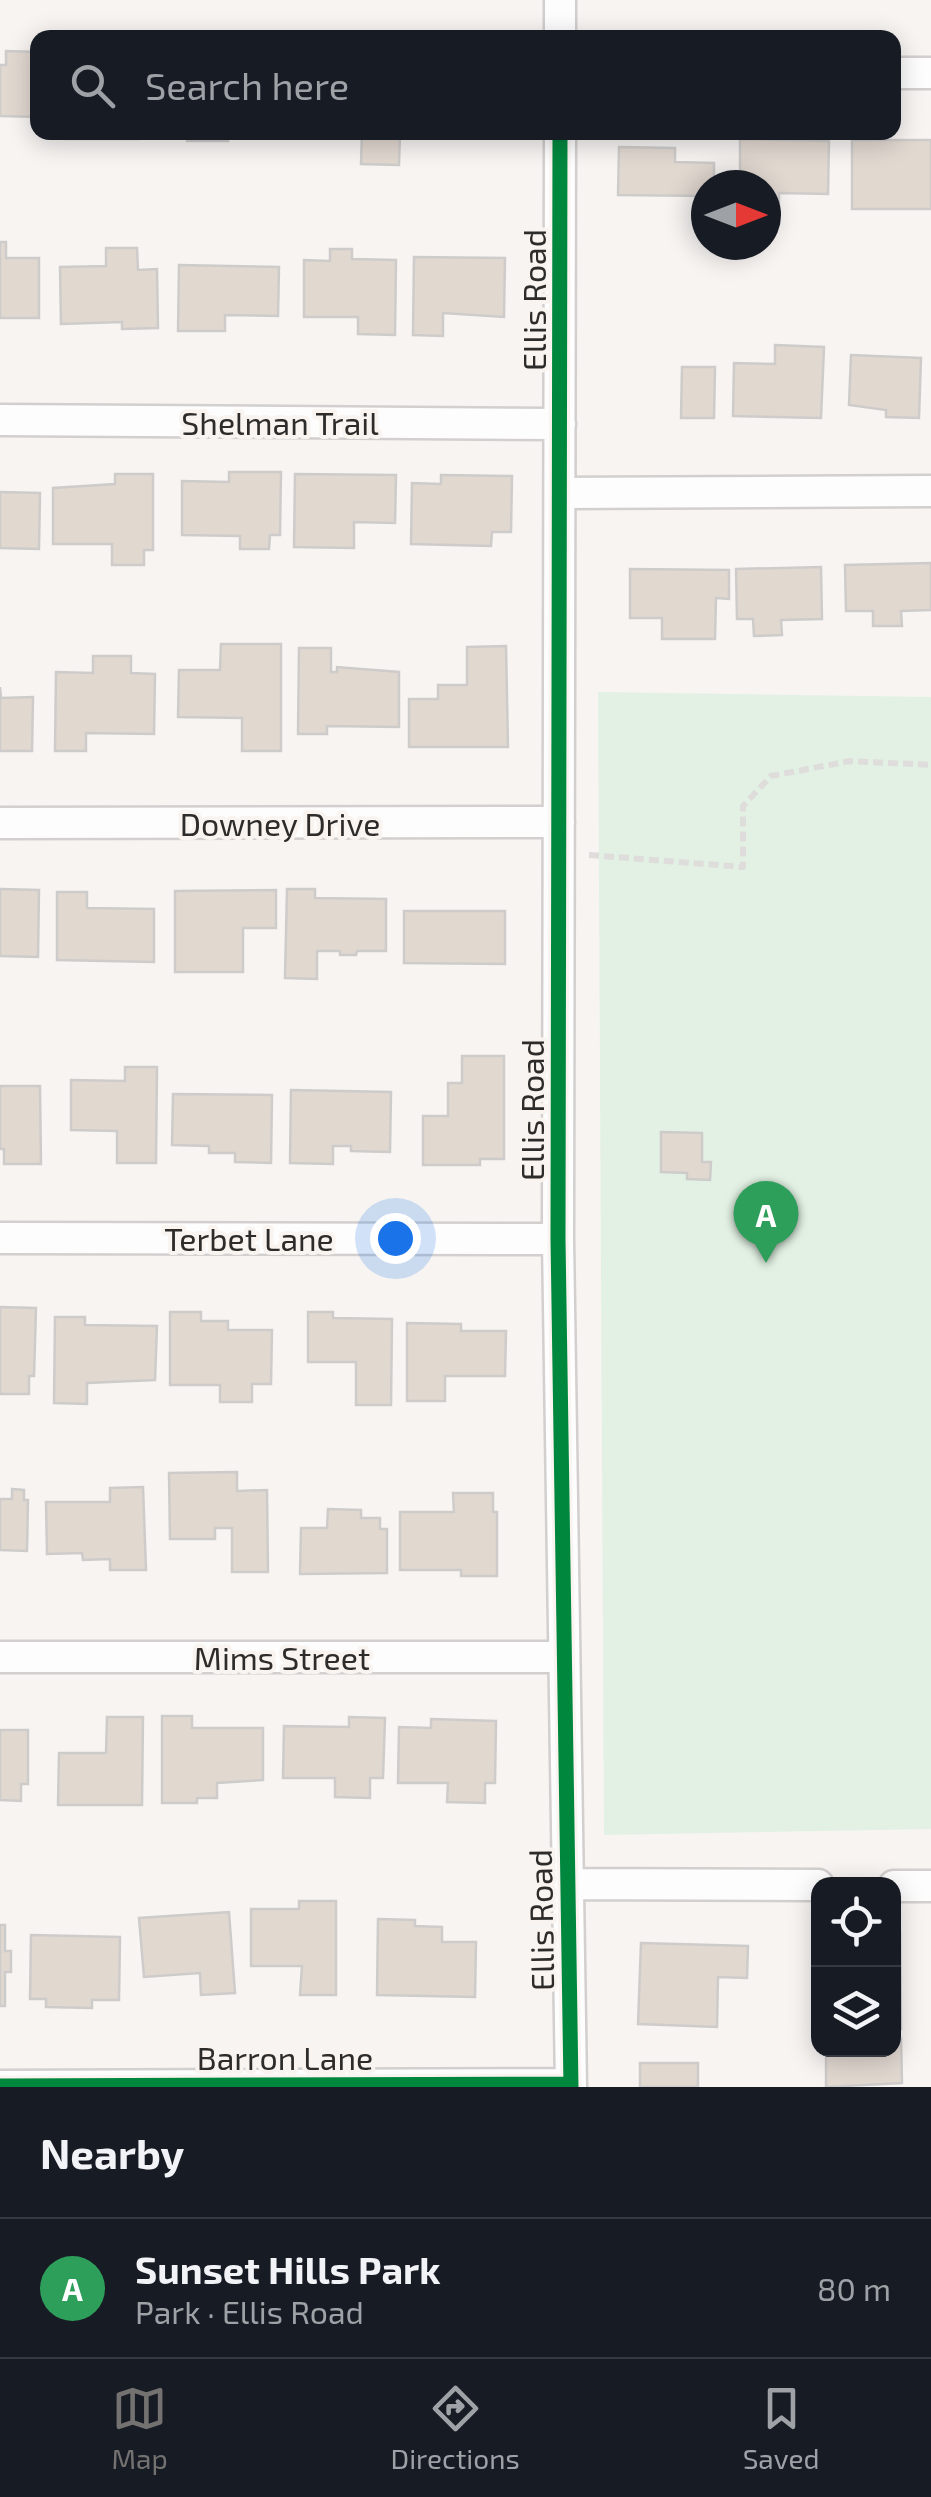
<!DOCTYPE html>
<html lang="en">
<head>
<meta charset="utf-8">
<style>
  body { margin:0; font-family:"Exo 2",sans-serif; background:#20242c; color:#f1f3f6 }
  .controls { position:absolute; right:30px; bottom:30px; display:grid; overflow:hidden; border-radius:20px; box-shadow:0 5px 25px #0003 }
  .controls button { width:90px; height:90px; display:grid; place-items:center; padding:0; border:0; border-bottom:2px solid #363941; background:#171b24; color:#f1f3f6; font:50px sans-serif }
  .compass { position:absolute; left:691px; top:170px; width:90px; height:90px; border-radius:50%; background:#171b24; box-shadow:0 5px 25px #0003; rotate:90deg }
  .you { position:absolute; left:395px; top:1238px; width:35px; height:35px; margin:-25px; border:8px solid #fff; border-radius:50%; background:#1a73e8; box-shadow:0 0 0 15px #1a73e833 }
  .badge { display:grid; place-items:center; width:65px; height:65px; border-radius:50%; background:#747271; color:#fff; font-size:32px; font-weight:700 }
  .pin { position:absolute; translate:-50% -82px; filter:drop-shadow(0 2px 5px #0008) }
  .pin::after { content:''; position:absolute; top:52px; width:35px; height:30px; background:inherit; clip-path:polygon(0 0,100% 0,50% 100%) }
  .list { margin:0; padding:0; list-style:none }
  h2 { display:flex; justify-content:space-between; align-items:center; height:130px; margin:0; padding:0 40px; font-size:42px }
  h2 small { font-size:32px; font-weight:400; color:#9ea1a6 }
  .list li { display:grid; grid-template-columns:65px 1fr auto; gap:30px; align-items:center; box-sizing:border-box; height:140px; padding:0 40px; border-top:2px solid #363941 }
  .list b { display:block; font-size:38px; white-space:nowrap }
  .list p { margin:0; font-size:32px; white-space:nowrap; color:#9ea1a6 }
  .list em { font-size:32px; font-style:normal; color:#9ea1a6 }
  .icon { flex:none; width:55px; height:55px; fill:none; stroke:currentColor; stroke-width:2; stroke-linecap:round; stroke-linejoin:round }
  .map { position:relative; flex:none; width:931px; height:2087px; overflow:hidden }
  .search { position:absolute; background:#171b24; box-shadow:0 5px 25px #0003; left:30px; right:30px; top:30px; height:110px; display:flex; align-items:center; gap:25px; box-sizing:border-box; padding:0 35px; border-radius:20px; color:#9ea1a6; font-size:38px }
  .sheet { height:270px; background:#171b24 }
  nav { display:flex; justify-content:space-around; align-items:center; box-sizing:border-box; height:140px; border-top:2px solid #363941; background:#171b24; font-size:28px; color:#9ea1a6 }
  nav a { display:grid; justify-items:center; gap:5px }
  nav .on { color:#747271 }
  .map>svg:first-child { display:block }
  .green { fill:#e2f1e3 }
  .building { fill:#e1d8d0; stroke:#cecccb; stroke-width:2.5 }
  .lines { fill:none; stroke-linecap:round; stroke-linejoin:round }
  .street-casing { stroke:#d2cfce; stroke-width:35 }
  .path { stroke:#dedddc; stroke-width:6; stroke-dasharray:10 5; stroke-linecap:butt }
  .street { stroke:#fefdfd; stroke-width:30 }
  .cycleway-casing { stroke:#f9f4f0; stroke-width:21 }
  .cycleway { stroke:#00873e; stroke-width:15 }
  .labels { text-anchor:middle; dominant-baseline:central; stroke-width:8; stroke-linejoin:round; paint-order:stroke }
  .street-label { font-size:32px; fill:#2e2c2b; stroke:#f9f4f0 }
</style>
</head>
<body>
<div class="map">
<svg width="931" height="2087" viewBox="0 0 931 2087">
  <rect width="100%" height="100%" fill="#f7f4f2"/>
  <path class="green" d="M598,692l333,5v1132l-327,6z"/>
  <path class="building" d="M6,51l32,1v65l-38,-1v-51h6z
    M67,132h71v7h-72z
    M187,132h41v9h-41z
    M362,132h38l-1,33 -38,-1z
    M740,139l89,2 -1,53 -49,-1v28h-13v-36h-26z
    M852,140h79v69h-79z
    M619,147l56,1v14l39,1v22h-8v11l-88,-1z
    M0,242h6v16h33v60h-39z
    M106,248h31l1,22 19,-1 1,59 -36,1v-7l-61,2 -1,-57 46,-1z
    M330,249h22v10l44,1 -1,75 -37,-1v-17h-54v-57l26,1z
    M414,257l91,1 -1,59 -61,-4v23l-30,-1z
    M179,265l100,2 -1,49 -53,-1v16h-47z
    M775,345l49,2 -3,71 -88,-2 1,-53 41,1z
    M851,355l70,3 -2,60 -33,-1v-7l-37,-5z
    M682,367h33l-1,51h-33z
    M229,472h52l-1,63h-10l-1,14h-29v-13l-58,-1v-54l47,1z
    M115,474h38v76h-9v15h-32v-21h-59v-56l62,-4z
    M295,474l101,1 -1,48 -41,-1v26l-60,-1z
    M441,475l71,1 -1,56h-19l-1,14 -80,-2 1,-61 29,1z
    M0,492l40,1 -1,56 -39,-1z
    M931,563v47l-30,1 1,15h-29v-15h-27l-1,-46z
    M821,567l1,52 -41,1 1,15 -28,1 -1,-17h-16l-1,-50z
    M630,569l99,1v29l-13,-1 -1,41h-53v-21h-32z
    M221,644h60v107h-39v-33l-64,-1 1,-47h41z
    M506,646l2,101h-99v-48h29v-14h29v-38z
    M299,648h32v24h6v-5l62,5v55l-72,-1v8h-29z
    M93,656h38v17l24,1 -1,60 -68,-1v18h-31l1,-79 37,1z
    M0,687l1,11 32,-1 -1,54h-32z
    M0,889l39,1 -1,67 -38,-1z
    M287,889h28v9l71,1v52h-29l-1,4h-16v-4h-23v28l-32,-1z
    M276,890v38h-33v44h-68v-81z
    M57,892h30v16l67,1v53l-97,-2z
    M404,911h101v53l-101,-1z
    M462,1056h42v103h-24v6h-57v-49h25v-33h14z
    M125,1067h32l-1,96h-39v-32l-46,-1v-50l54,1z
    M0,1086h40l1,78h-37v-15h-4z
    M291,1090l100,2 -1,60 -39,-1v-5h-18v18l-43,-1z
    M173,1094l99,1 -1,68 -36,-1v-9h-26v-7l-37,-1z
    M661,1132l41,1v29h9l-1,18 -23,-1v-6l-26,-1z
    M0,1307l36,1 -2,68h-5v18h-29z
    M170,1312h31v9h27v9h44l-1,54h-19v18h-32v-17h-50z
    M308,1312h25v6l59,1 -1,86h-35v-43h-48z
    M55,1317h30v8l72,1 -2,54 -68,3v21l-33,-1z
    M407,1323l54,1v7h45l-1,45h-60v25h-38z
    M237,1472v19l30,-1 1,82h-36v-44h-17v11h-45l-1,-66z
    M143,1487l3,83h-36v-11l-27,1 -1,-7 -35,1 -1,-52h64v-14z
    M12,1489l12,1v10h4l-1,51 -27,-1v-51h12z
    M453,1493h40v19h4v64h-36v-6h-61v-58h54z
    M328,1509l33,1v8h19v11h7v44l-87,1 1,-46h26z
    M162,1716h30v12h71v52l-46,3v15h-20v5h-35z
    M107,1717h36l-1,88h-84l1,-52h47z
    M349,1717l36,1 -2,60h-13v20l-35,-1v-19h-52l1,-52 65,1z
    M431,1719l65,2 -1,62h-10v20l-38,-1 1,-19h-50l1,-56 32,1z
    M0,1730h28v54h-7v17l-21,-1z
    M299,1901h37v94h-36l2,-29h-51v-57h48z
    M229,1912l6,81 -34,2 -1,-22 -56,4 -5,-59z
    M378,1919l37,1v6l27,1v15h34l-1,55 -98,-2z
    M0,1925h5v26h6v21h-6v34h-5z
    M894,1931h6l1,98h-7z
    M31,1935l89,2 -1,63h-27v8l-46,-1v-8h-16z
    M641,1943l107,3 -1,32 -29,-1 -1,50 -79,-3z
    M894,2039h7l1,44 -76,4v-37h68z
    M640,2063h58v24h-58z"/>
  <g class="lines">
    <defs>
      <path id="street" d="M560,0v38
        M894,73h37
        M560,132l-2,1107 13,848
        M0,420l560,4
        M560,493l371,-2
        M0,823l559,-1
        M0,1238l558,1
        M0,1657h564
        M566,1884l252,1
        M894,1886h37
        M0,2086l571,-2"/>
    </defs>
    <use href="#street" class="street-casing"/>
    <path class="path" d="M589,855l154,12v-61l28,-30 79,-15 81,4"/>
    <use href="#street" class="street"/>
    <defs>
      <path id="cycleway" d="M560,132l-2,1107 13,848
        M0,2086l571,-2"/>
    </defs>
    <use href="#cycleway" class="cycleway-casing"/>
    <use href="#cycleway" class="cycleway"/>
  </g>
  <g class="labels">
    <g class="street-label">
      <text transform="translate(533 300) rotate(-90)">Ellis Road</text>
      <text x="280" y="422">Shelman Trail</text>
      <text x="280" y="823">Downey Drive</text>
      <text transform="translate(531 1110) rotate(-90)">Ellis Road</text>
      <text x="249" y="1238">Terbet Lane</text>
      <text x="282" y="1657">Mims Street</text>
      <text transform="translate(540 1920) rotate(-91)">Ellis Road</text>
      <text x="285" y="2057">Barron Lane</text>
    </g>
  </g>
</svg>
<div class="controls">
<button><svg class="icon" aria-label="locate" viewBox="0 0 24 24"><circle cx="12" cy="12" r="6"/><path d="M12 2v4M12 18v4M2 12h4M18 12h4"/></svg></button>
<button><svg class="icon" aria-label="layers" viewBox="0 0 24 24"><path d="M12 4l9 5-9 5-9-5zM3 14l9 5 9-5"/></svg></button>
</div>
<svg class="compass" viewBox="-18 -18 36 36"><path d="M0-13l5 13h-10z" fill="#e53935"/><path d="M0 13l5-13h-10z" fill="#9ea1a6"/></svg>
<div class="you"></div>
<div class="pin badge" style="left:766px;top:1263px;background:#2e9e5b">A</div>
<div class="search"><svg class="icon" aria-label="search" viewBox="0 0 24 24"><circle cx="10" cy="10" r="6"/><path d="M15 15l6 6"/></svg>Search here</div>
</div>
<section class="sheet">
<h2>Nearby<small></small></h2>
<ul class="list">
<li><span class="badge" style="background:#2e9e5b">A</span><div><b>Sunset Hills Park</b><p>Park · Ellis Road</p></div><em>80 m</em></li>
</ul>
</section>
<nav>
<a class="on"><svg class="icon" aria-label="map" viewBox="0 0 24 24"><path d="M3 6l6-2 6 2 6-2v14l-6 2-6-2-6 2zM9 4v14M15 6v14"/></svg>Map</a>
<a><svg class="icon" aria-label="directions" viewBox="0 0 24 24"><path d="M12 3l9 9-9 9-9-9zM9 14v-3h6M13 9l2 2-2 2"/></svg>Directions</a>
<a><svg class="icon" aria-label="saved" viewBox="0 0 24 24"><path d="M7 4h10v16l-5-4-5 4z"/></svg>Saved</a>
</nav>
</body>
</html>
